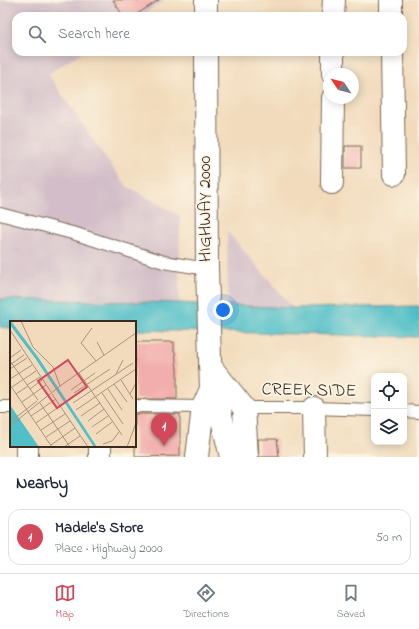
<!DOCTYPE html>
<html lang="en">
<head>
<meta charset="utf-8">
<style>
  body { margin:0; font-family:"Indie Flower",sans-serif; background:#f2f2f3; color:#1f2937 }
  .controls { position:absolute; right:12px; bottom:12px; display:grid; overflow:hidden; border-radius:8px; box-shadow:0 2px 10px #0003 }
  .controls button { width:36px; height:36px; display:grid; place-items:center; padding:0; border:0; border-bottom:1px solid #e0e1e3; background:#fff; color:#1f2937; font:20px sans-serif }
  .compass { position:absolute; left:323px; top:68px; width:36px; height:36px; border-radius:50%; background:#fff; box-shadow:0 2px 10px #0003; rotate:305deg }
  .you { position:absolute; left:223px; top:310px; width:14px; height:14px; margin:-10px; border:3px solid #fff; border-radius:50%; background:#1a73e8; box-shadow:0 0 0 6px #1a73e833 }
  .badge { display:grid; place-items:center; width:26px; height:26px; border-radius:50%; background:#d1495b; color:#fff; font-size:13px; font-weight:700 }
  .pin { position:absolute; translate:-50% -33px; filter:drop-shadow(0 1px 2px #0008) }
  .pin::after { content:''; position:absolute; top:21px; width:14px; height:12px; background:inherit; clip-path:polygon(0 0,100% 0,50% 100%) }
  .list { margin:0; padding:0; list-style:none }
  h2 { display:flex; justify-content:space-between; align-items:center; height:52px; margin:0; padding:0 16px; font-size:17px }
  h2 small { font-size:13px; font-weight:400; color:#747a83 }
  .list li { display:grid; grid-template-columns:26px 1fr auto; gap:12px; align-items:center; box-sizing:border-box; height:56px; margin:0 8px 8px; padding:0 8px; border:1px solid #e0e1e3; border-radius:12px }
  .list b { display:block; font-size:15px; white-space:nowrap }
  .list p { margin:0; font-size:13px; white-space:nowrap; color:#747a83 }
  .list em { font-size:13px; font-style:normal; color:#747a83 }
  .icon { flex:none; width:22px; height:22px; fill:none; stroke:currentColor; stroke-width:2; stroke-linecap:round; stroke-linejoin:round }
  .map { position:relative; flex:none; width:419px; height:457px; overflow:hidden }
  .search { position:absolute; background:#fff; box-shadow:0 2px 10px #0003; left:12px; right:12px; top:12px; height:44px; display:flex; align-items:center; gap:10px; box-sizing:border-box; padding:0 14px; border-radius:12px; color:#747a83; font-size:15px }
  .sheet { height:116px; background:#fff }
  nav { display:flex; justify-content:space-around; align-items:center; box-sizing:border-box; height:56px; border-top:1px solid #e0e1e3; background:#fff; font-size:11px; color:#747a83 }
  nav a { display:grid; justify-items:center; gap:2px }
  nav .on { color:#d1495b }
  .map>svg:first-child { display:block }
  .industrial { fill:#d2bdc8 }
  .water { fill:#51bfc8; stroke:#467473 }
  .building { fill:#f2aeac }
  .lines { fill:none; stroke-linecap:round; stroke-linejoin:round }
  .lane-casing { stroke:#7b6855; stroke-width:14 }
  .street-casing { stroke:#7b6855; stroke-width:24 }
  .primary-casing { stroke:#7b6855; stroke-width:24 }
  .lane { stroke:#fff; stroke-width:12 }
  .street { stroke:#fff; stroke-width:22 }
  .primary { stroke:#fff; stroke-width:22 }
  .labels { text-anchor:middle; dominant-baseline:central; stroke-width:3.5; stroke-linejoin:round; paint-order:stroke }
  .street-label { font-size:18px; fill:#3b2a1e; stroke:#fcf5e5 }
  .inset-road { fill:none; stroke:#a9947d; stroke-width:1 }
  .view { fill:#d1495b; fill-opacity:0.15; stroke:#d1495b; stroke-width:2 }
  .inset-edge { fill:none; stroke:#3b2a1e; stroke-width:2 }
</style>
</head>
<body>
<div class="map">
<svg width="419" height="457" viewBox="0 0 419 457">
  <rect width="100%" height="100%" fill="#fcf5e5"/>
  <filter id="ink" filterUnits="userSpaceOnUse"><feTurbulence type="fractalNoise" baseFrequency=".025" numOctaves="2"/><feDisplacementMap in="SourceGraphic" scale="8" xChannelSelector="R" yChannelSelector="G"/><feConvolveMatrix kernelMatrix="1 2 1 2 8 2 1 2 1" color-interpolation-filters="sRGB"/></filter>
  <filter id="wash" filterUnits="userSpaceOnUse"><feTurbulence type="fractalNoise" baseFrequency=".012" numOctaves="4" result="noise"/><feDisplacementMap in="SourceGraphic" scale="16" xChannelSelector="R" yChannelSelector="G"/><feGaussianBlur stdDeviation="0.9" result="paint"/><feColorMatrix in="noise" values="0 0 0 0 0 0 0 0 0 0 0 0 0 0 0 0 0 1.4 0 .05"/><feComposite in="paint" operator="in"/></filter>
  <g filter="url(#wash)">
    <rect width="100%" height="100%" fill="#f2dbbc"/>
    <path class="industrial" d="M0,0h165l-25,16h-124v36h66l-34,22 61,89 18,23 53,30 -1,87 -179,-4z
      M227,231l66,77 -65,-3z"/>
    <path class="water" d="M0,299l179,4 114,5 126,-2v31l-284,-7v-8h-124v6l-11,-1z"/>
    <g id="blocks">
      <path class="building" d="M113,0h46l-25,16h-11z
        M345,146h16v22h-16z
        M135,342h39v10h1l2,18v29h-42z
        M135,414h45v42l-45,1z
        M258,439h19l2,18h-20z"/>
    </g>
  </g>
  <g filter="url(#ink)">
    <use href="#blocks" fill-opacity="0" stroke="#7b6855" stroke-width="1"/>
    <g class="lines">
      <defs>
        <path id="lane" d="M0,214l76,20 88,28 43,7
          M135,406l68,1
          M0,407h11
          M244,408h70l60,2
          M404,411l15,1"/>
        <path id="street" d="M391,0v16
          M333,16l1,-16
          M392,52l2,122
          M333,74v-22
          M332,183l1,-85
          M210,366l34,42 3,49
          M314,408l1,49
          M27,446v11
          M100,457v-11"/>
        <path id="primary" d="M206,0v16
          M206,52l1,217 4,120 8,18 12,50
          M197,457l6,-50 8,-18"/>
      </defs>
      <use href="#lane" class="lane-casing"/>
      <use href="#street" class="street-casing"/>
      <use href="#primary" class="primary-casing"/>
      <use href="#lane" class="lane"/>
      <use href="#street" class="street"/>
      <use href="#primary" class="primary"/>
    </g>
  </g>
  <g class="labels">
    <g class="street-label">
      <text transform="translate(206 209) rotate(-90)">HIGHWAY 2000</text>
      <text transform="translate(309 391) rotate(1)">CREEK SIDE</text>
    </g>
  </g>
  <g transform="translate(10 321)">
    <rect width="126" height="126" fill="#f2dbbc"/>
    <path d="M1,0l27,36 59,90h-3l-59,-89 -25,-33zM0,84l29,42h-29z" fill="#51bfc8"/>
    <path class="inset-road" d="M11,0l12,26 20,20 7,19M82,7l-11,15 15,18M0,9l41,62M87,21l7,13M0,37l11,-8M0,40l28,39M0,44l14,-10M0,48l17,-11M69,52l43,62M106,53l7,-14M0,58l22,-14M111,59l12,19M104,63l13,18M0,64l42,62M17,64l13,-8M2,66l24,-16M20,68l12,-9M98,68l14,21M61,69l24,-17M64,72l36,-24M92,72l21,31M6,73l12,-8M42,73l36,53M120,73l6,-11M12,81l24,-17M30,82l30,44M63,82l60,-40M66,89l60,-41M21,95l25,-17M71,95l19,-13M78,100l16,-12M0,101l27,-21M26,102l24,-17M0,105l50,-40 76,-53M82,106l16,-11M31,109l24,-16M86,113l16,-12M36,116l24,-16M93,123l9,-3 7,-9M41,124l24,-17M54,126l16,-11M117,126l9,-24"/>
    <path class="view" d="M58,39l19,27 -30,21 -19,-27z"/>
    <rect width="126" height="126" class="inset-edge"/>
  </g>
</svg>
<div class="controls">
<button><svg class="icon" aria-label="locate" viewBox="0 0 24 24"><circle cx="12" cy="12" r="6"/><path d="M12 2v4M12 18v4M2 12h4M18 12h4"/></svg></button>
<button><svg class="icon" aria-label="layers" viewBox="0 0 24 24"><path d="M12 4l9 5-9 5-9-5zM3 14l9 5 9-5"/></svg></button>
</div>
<svg class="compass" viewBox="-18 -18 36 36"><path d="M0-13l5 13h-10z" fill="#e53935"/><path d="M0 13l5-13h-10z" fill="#747a83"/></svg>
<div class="you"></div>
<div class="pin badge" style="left:164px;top:446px">1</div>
<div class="search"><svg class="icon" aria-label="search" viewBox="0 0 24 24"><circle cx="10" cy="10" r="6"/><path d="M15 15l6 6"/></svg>Search here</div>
</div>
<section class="sheet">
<h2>Nearby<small></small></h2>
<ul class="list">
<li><span class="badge">1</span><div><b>Madele's Store</b><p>Place · Highway 2000</p></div><em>50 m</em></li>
</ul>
</section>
<nav>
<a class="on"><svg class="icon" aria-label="map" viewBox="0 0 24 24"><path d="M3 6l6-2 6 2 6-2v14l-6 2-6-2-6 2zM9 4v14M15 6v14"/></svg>Map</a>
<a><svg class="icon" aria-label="directions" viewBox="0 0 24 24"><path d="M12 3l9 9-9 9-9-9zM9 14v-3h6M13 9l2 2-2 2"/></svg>Directions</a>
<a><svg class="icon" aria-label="saved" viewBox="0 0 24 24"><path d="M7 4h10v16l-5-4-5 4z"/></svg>Saved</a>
</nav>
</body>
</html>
